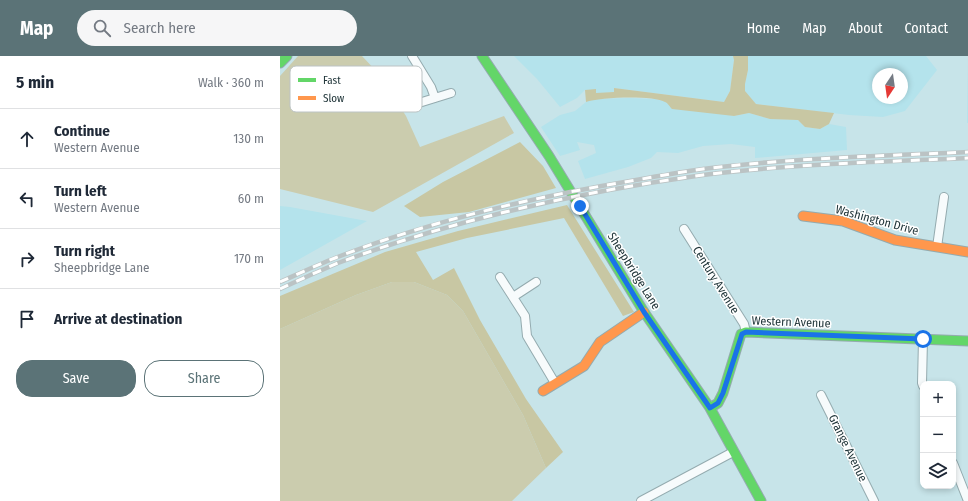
<!DOCTYPE html>
<html lang="en">
<head>
<meta charset="utf-8">
<style>
  body { margin:0; font-family:"Fira Sans Condensed",sans-serif; background:#f6f6f7; color:#1f2937 }
  .controls { position:absolute; right:12px; bottom:12px; display:grid; overflow:hidden; border-radius:8px; box-shadow:0 2px 6px #0003 }
  .controls button { width:36px; height:36px; display:grid; place-items:center; padding:0; border:0; border-bottom:1px solid #e0e1e3; background:#fff; color:#1f2937; font:20px sans-serif }
  .compass { position:absolute; left:592px; top:12px; width:36px; height:36px; border-radius:50%; background:#fff; box-shadow:0 2px 6px #0003; rotate:193deg }
  .stop { position:absolute; width:12px; height:12px; margin:-9px; border:3px solid #1a73e8; border-radius:50%; background:#fff }
  .stop.end { background:#1a73e8; border-color:#fff; box-shadow:0 1px 4px #0008 }
  .list { margin:0; padding:0; list-style:none }
  h2 { display:flex; justify-content:space-between; align-items:center; height:52px; margin:0; padding:0 16px; font-size:17px }
  h2 small { font-size:13px; font-weight:400; color:#747a83 }
  .list li { display:grid; grid-template-columns:26px 1fr auto; gap:12px; align-items:center; box-sizing:border-box; height:60px; padding:0 16px; border-top:1px solid #e0e1e3 }
  .list b { display:block; font-size:15px; white-space:nowrap }
  .list p { margin:0; font-size:13px; white-space:nowrap; color:#747a83 }
  .list em { font-size:13px; font-style:normal; color:#747a83 }
  .actions { display:flex; gap:8px; padding:12px 16px }
  .actions a { flex:1; padding:9px 0; border:1px solid #5b7377; border-radius:16px; text-align:center; font-size:14px; color:#5b7377 }
  .actions .main { background:#5b7377; color:#fff }
  .icon { flex:none; width:22px; height:22px; fill:none; stroke:currentColor; stroke-width:2; stroke-linecap:round; stroke-linejoin:round }
  .map { position:relative; flex:none; width:688px; height:445px; overflow:hidden }
  header { display:flex; align-items:center; gap:24px; box-sizing:border-box; height:56px; padding:0 20px; background:#5b7377; color:#fff }
  header strong { font-size:19px }
  nav { display:flex; gap:22px; margin-inline-start:auto; font-size:14px }
  .search { width:280px; height:36px; background:#f6f6f7; display:flex; align-items:center; gap:10px; box-sizing:border-box; padding:0 14px; border-radius:22px; color:#747a83; font-size:15px }
  main { display:flex }
  aside { flex:1; background:#fff }
  .map>svg:first-child { display:block }
  .built { fill:#b4e3ec; fill-rule:evenodd }
  .green { fill:#cbccae }
  .forest { fill:#c8c7a3 }
  .lines { fill:none; stroke-linecap:round; stroke-linejoin:round }
  .street-casing { stroke:#94abaf; stroke-width:10 }
  .fast-casing { stroke:#94abaf; stroke-width:11 }
  .slow-casing { stroke:#94abaf; stroke-width:11 }
  .street { stroke:#f7fbfc; stroke-width:8 }
  .fast { stroke:#63d668; stroke-width:9 }
  .slow { stroke:#ff974d; stroke-width:9 }
  .rail-casing { stroke:#bbc3c4; stroke-width:4.5 }
  .rail { stroke:#fff; stroke-width:3; stroke-dasharray:9; stroke-linecap:butt }
  .route { stroke:#1a73e8; stroke-width:5 }
  .labels { text-anchor:middle; dominant-baseline:central; stroke-width:3; stroke-linejoin:round; paint-order:stroke }
  .street-label { font-size:12px; fill:#21363a; stroke:#fff }
  .key { fill:#fff; stroke:#bcc3c4; stroke-width:1 }
  .key-label { font-size:11px; fill:#21363a }
</style>
</head>
<body>
<header>
<strong>Map</strong>
<div class="search"><svg class="icon" aria-label="search" viewBox="0 0 24 24"><circle cx="10" cy="10" r="6"/><path d="M15 15l6 6"/></svg>Search here</div>
<nav><a>Home</a><a>Map</a><a>About</a><a>Contact</a></nav>
</header>
<main>
<aside>
<h2>5 min<small>Walk · 360 m</small></h2>
<ul class="list">
<li><svg class="icon" aria-label="ahead" viewBox="0 0 24 24"><path d="M12 20V5M6 11l6-6 6 6"/></svg><div><b>Continue</b><p>Western Avenue</p></div><em>130 m</em></li>
<li><svg class="icon" aria-label="left" viewBox="0 0 24 24"><path d="M17 20v-9H6M10 6l-5 5 5 5"/></svg><div><b>Turn left</b><p>Western Avenue</p></div><em>60 m</em></li>
<li><svg class="icon" aria-label="right" viewBox="0 0 24 24"><path d="M7 20v-9h11M14 6l5 5-5 5"/></svg><div><b>Turn right</b><p>Sheepbridge Lane</p></div><em>170 m</em></li>
<li><svg class="icon" aria-label="arrive" viewBox="0 0 24 24"><path d="M6 21V4h12l-3 4 3 4H6"/></svg><div><b>Arrive at destination</b></div></li>
</ul>
<div class="actions"><a class="main">Save</a><a>Share</a></div>
</aside>
<div class="map">
<svg width="688" height="445" viewBox="0 0 688 445">
  <rect width="100%" height="100%" fill="#c7e4e9"/>
  <path class="built" d="M234,0h219l1,4 -4,31 -6,11 -110,-14v4l-9,1h-9l-11,-3 -8,8 -17,9 -23,-28z
    M468,0h178l11,14 -32,41 -22,6 -34,-2 -93,-11 -11,-12v-8l3,-14zM598,18h24v24h-24z
    M687,0l1,67h-1z
    M349,42l26,1 79,17 15,-3 21,6 28,1 7,7 15,2 9,-5 17,3 1,23 -92,8v-11l-24,-3 -28,2 -25,7 -21,-1 -6,6 -23,9 -43,12 -7,-18 18,-8 -2,-8 -17,-3 3,8 -20,6 -19,-29 19,-12 15,-4 11,-9 6,-3z
    M0,150l10,1 77,14 -87,49z"/>
  <path class="green" d="M18,0h64l17,18 27,42 14,31 84,-31 10,17 -141,79 -93,-23v-113z
    M112,226h22l33,13 16,16 60,104 23,53 -34,33h-232v-172l76,-34z"/>
  <path class="forest" d="M453,0h15v14l-3,14v7l11,13 78,9 -5,11 -9,5 -15,-2 -7,-7 -28,-1 -21,-6 -15,3 -62,-7c-2,-2 -4,-6 -7,-7 -11,-7 -66,-5 -79,0l-1,-12 11,-1v4l18,-1v-4l110,14 6,-11 4,-31z
    M240,86l23,24 13,22 -87,24 -49,5 -16,-11 39,-24z
    M287,149l67,107 -11,4 -59,-98 -97,20 -51,14 17,28 21,-12 26,52 46,79 37,53 -17,16 -23,-53 -60,-104 -16,-16 -33,-13h-22l-36,13 -76,34v-33l105,-44 73,-21z"/>
  <g class="lines">
    <defs>
      <path id="street" d="M132,0l19,31 4,11
        M142,46l29,-9
        M404,173l60,95 2,8
        M657,191l7,-50
        M220,221l25,39 2,20 28,47
        M233,241l23,-15
        M643,283l-1,44 1,3
        M541,339l53,106
        M673,407l15,38
        M361,445l92,-49"/>
      <path id="fast" d="M202,0l67,100 95,156 66,96 51,93
        M0,7l7,-7
        M430,352l8,-5 5,-10 18,-59 5,-2 222,9"/>
      <path id="slow" d="M523,160l40,5 52,19 73,12
        M263,335l41,-25 16,-24 44,-30"/>
    </defs>
    <use href="#street" class="street-casing"/>
    <use href="#fast" class="fast-casing"/>
    <use href="#slow" class="slow-casing"/>
    <use href="#street" class="street"/>
    <use href="#fast" class="fast"/>
    <use href="#slow" class="slow"/>
    <defs>
      <path id="rail" d="M0,226c18,-8 37,-17 55,-24 97,-38 199,-61 301,-78 23,-4 45,-8 67,-11 88,-11 177,-13 265,-17
        M0,233c19,-9 39,-18 58,-26 118,-44 241,-71 365,-88 87,-11 177,-13 265,-17"/>
    </defs>
    <use href="#rail" class="rail-casing"/>
    <use href="#rail" class="rail"/>
  </g>
  <g class="lines">
    <path class="route" d="M300,150l64,106 66,96 8,-5 5,-10 19,-59 4,-2 177,7"/>
  </g>
  <g class="labels">
    <g class="street-label">
      <text transform="translate(597 164) rotate(15)">Washington Drive</text>
      <text transform="translate(354 215) rotate(58)">Sheepbridge Lane</text>
      <text transform="translate(436 224) rotate(58)">Century Avenue</text>
      <text transform="translate(511 266) rotate(2)">Western Avenue</text>
      <text transform="translate(568 392) rotate(64)">Grange Avenue</text>
    </g>
  </g>
  <rect x="10" y="10" width="132" height="46" rx="6" class="key"/>
  <rect x="18" y="22" width="18" height="4" fill="#63d668"/>
  <rect x="18" y="40" width="18" height="4" fill="#ff974d"/>
  <g class="key-label">
    <text x="43" y="28">Fast</text>
    <text x="43" y="46">Slow</text>
  </g>
</svg>
<div class="controls">
<button>+</button>
<button>−</button>
<button><svg class="icon" aria-label="layers" viewBox="0 0 24 24"><path d="M12 4l9 5-9 5-9-5zM3 14l9 5 9-5"/></svg></button>
</div>
<svg class="compass" viewBox="-18 -18 36 36"><path d="M0-13l5 13h-10z" fill="#e53935"/><path d="M0 13l5-13h-10z" fill="#747a83"/></svg>
<div class="stop" style="left:643px;top:283px"></div>
<div class="stop end" style="left:300px;top:150px"></div>
</div>
</main>
</body>
</html>
